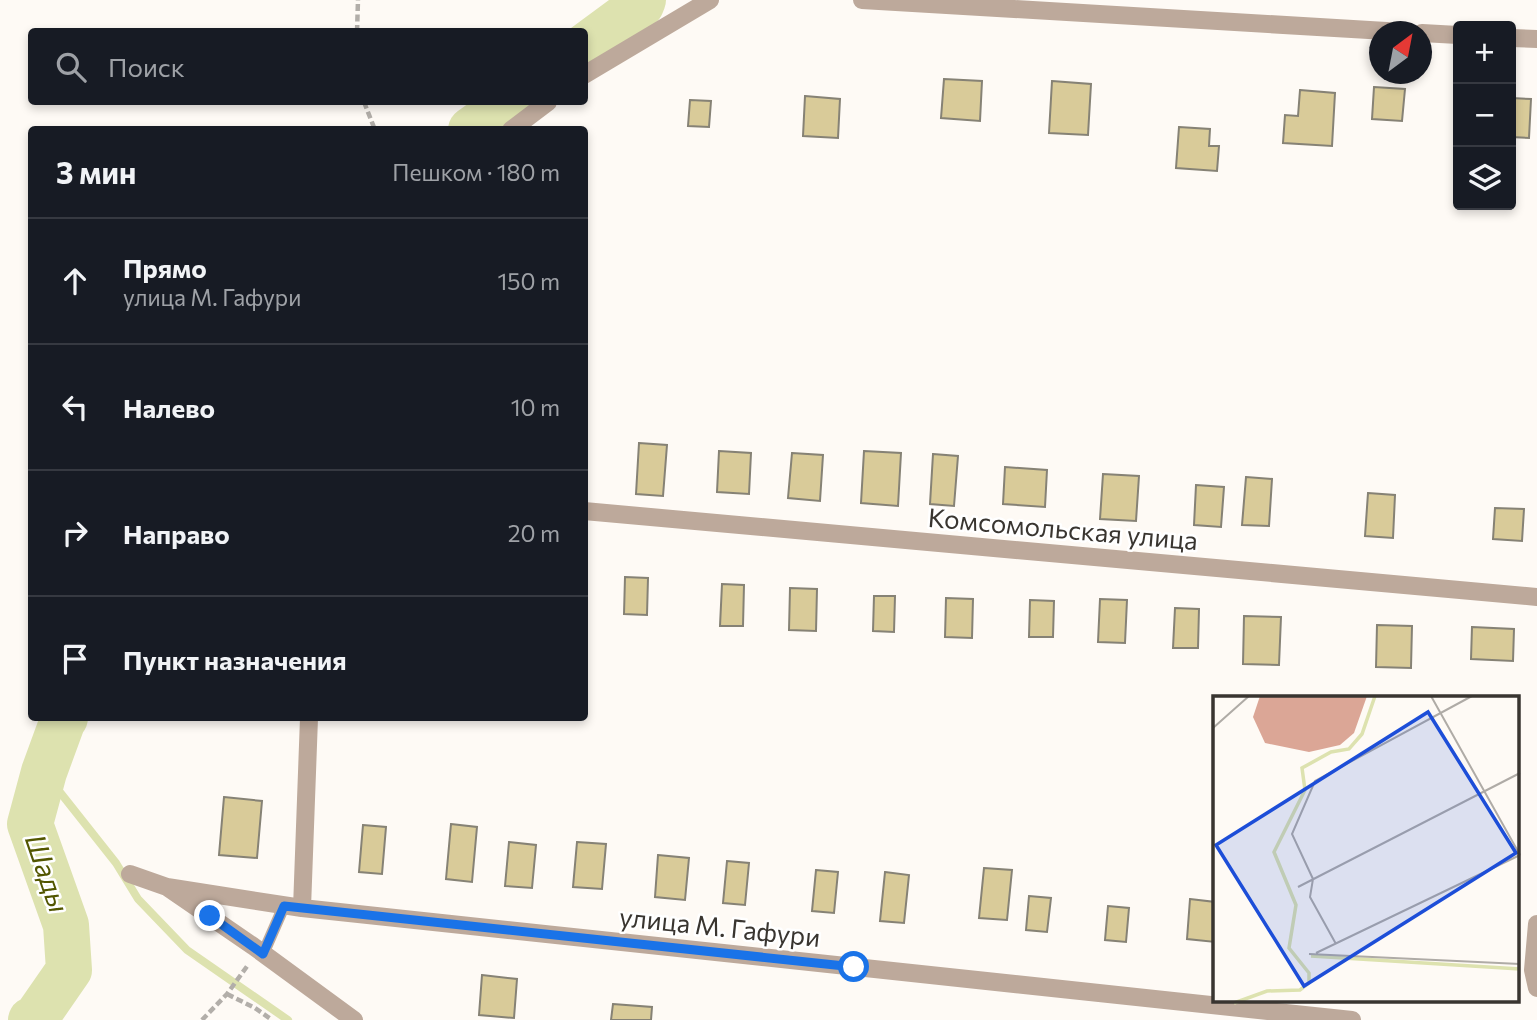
<!DOCTYPE html>
<html lang="ru">
<head>
<meta charset="utf-8">
<style>
  body { margin:0; font-family:Commissioner,sans-serif; background:#242831; color:#f1f3f6 }
  .controls { position:absolute; right:21px; top:21px; display:grid; overflow:hidden; border-radius:7px; box-shadow:0 4px 10px #0003 }
  .controls button { width:63px; height:63px; display:grid; place-items:center; padding:0; border:0; border-bottom:2px solid #363941; background:#171b24; color:#f1f3f6; font:35px sans-serif }
  .compass { position:absolute; left:1369px; top:21px; width:63px; height:63px; border-radius:50%; background:#171b24; box-shadow:0 4px 10px #0003; rotate:32deg }
  .stop { position:absolute; width:21px; height:21px; margin:-16px; border:5px solid #1a73e8; border-radius:50%; background:#fff }
  .stop.end { background:#1a73e8; border-color:#fff; box-shadow:0 2px 7px #0008 }
  .list { margin:0; padding:0; list-style:none }
  h2 { display:flex; justify-content:space-between; align-items:center; height:91px; margin:0; padding:0 28px; font-size:30px }
  h2 small { font-size:23px; font-weight:400; color:#9ea1a6 }
  .list li { display:grid; grid-template-columns:46px 1fr auto; gap:21px; align-items:center; box-sizing:border-box; height:126px; padding:0 28px; border-top:2px solid #363941 }
  .list b { display:block; font-size:26px; white-space:nowrap }
  .list p { margin:0; font-size:23px; white-space:nowrap; color:#9ea1a6 }
  .list em { font-size:23px; font-style:normal; color:#9ea1a6 }
  .icon { flex:none; width:38px; height:38px; fill:none; stroke:currentColor; stroke-width:2; stroke-linecap:round; stroke-linejoin:round }
  .map { position:relative; flex:none; width:1537px; height:1020px; overflow:hidden }
  .search { position:absolute; background:#171b24; box-shadow:0 4px 10px #0003; left:28px; top:28px; width:560px; height:77px; display:flex; align-items:center; gap:18px; box-sizing:border-box; padding:0 24px; border-radius:7px; color:#9ea1a6; font-size:26px }
  .panel { position:absolute; background:#171b24; box-shadow:0 4px 10px #0003; left:28px; top:126px; width:560px; height:595px; border-radius:7px }
  .map>svg:first-child { display:block }
  .lines { fill:none; stroke-linecap:round; stroke-linejoin:round }
  .stream { stroke:#dde2af; stroke-width:8 }
  .river { stroke:#dde2af; stroke-width:46 }
  .building { fill:#d9cb99; stroke:#868275; stroke-width:2 }
  .path { stroke:#b2aea9; stroke-width:4.5; stroke-dasharray:7 3.5; stroke-linecap:butt }
  .lane { stroke:#bda99b; stroke-width:12 }
  .street { stroke:#bda99b; stroke-width:18 }
  .route { stroke:#1a73e8; stroke-width:9 }
  .labels { text-anchor:middle; dominant-baseline:central; stroke-width:5; stroke-linejoin:round; paint-order:stroke }
  .street-label { font-size:26px; fill:#393530; stroke:#fff }
  .water-label { font-size:28px; font-style:italic; fill:#525600; stroke:#fff }
  .inset-river { fill:none; stroke:#dde2af; stroke-width:3.5 }
  .inset-road { fill:none; stroke:#afaba6; stroke-width:2 }
  .view { fill:#1d4ed8; fill-opacity:0.15; stroke:#1d4ed8; stroke-width:3.5 }
  .inset-edge { fill:none; stroke:#393530; stroke-width:3.5 }
</style>
</head>
<body>
<div class="map">
<svg width="1537" height="1020" viewBox="0 0 1537 1020">
  <rect width="100%" height="100%" fill="#fefaf5"/>
  <g class="lines">
    <path class="stream" d="M44,772l72,91 22,36 49,51 101,70"/>
    <path class="river" d="M584,47l57,-42 2,-5
      M471,130l39,-28
      M31,1020l4,-1 34,-49 -3,-45 -36,-101 14,-52 19,-52 2,-2"/>
  </g>
  <path class="building" d="M944,79l38,2 -2,40 -39,-3z
    M1052,81l39,3 -3,51 -39,-2z
    M1374,87l31,2 -3,32 -30,-2z
    M1300,90l35,3 -3,53 -49,-3 2,-28 13,1z
    M805,96l35,3 -2,39 -35,-2z
    M1511,98l20,1 -2,39 -18,-1z
    M690,100l21,1 -2,26 -21,-1z
    M1179,127l31,2 -1,17h10l-2,25 -41,-3z
    M639,443l28,2 -4,51 -27,-2z
    M719,451l32,2 -2,41 -32,-2z
    M864,451l37,2 -3,53 -37,-3z
    M792,453l31,2 -3,46 -32,-3z
    M933,454l25,2 -4,50 -24,-2z
    M1005,467l42,3 -2,37 -42,-3z
    M1103,474l36,2 -3,45 -36,-2z
    M1246,477l26,2 -3,47 -27,-1z
    M1196,485l28,2 -3,40 -27,-2z
    M1368,493l27,2 -2,43 -28,-2z
    M1495,508l29,1 -2,32 -29,-2z
    M625,577l23,1 -1,37 -23,-1z
    M722,584l22,1 -1,41h-23z
    M790,588l27,1 -1,42 -27,-1z
    M874,596h21l-1,36 -21,-1z
    M946,598l27,1 -1,39 -27,-1z
    M1100,599l27,1 -2,43 -27,-1z
    M1030,600l24,1 -1,36h-24z
    M1175,608l24,1 -1,39h-25z
    M1244,616l37,1 -2,48 -36,-1z
    M1377,625l35,1 -1,42 -35,-1z
    M1472,627l42,2 -1,32 -42,-2z
    M224,797l38,4 -5,57 -38,-3z
    M451,824l26,3 -5,55 -26,-3z
    M363,825l23,2 -4,47 -23,-2z
    M509,842l27,3 -4,43 -27,-2z
    M577,842l29,2 -4,45 -29,-2z
    M658,855l31,3 -4,42 -30,-3z
    M727,861l22,2 -4,42 -22,-2z
    M984,868l28,2 -5,50 -28,-2z
    M816,870l22,2 -4,41 -22,-2z
    M885,872l24,3 -5,48 -24,-2z
    M1029,896l22,2 -4,34 -21,-2z
    M1190,899l25,3v40l-28,-3z
    M1108,906l21,2 -3,34 -21,-2z
    M482,975l35,4 -3,39 -35,-3z
    M613,1004l39,3 -1,13h-40z"/>
  <g class="lines">
    <path class="path" d="M357,32l1,-32
      M364,102l11,28
      M227,994l28,14 17,12
      M202,1020l25,-26 21,-29"/>
    <path class="lane" d="M263,954l21,-48"/>
    <path class="street" d="M862,0l541,32
      M1422,33l36,2
      M1511,38l26,1
      M584,75l126,-75
      M511,130l37,-28
      M584,511l953,86
      M130,874l37,13 86,59 101,74
      M167,887l135,21 1050,112
      M302,908l7,-190
      M1537,924l-4,46 4,18"/>
  </g>
  <g class="lines">
    <path class="route" d="M210,916l53,38 21,-48 570,61"/>
  </g>
  <g class="labels">
    <g class="street-label">
      <text transform="translate(1063 528) rotate(5)">Комсомольская улица</text>
      <text transform="translate(720 926) rotate(6)">улица М. Гафури</text>
    </g>
    <g class="water-label">
      <text transform="translate(48 873) rotate(71)">Шады</text>
    </g>
  </g>
  <g transform="translate(1213 696)">
    <rect width="306" height="306" fill="#fefaf5"/>
    <path d="M47,0h107l-13,37 -14,12 -31,7 -44,-9 -12,-26z" fill="#dba696"/>
    <path class="inset-river" d="M98,260l209,13M21,307l33,-12 33,-1 9,-7v-10l-20,-25 7,-43 -22,-53 31,-62 -3,-22 29,-16 18,-3 13,-15 13,-38"/>
    <path class="inset-road" d="M218,0l89,159M0,32l36,-32M85,191l222,-114M123,248l-26,-47 3,-18 -21,-45 23,-53 157,-85M103,257l204,-98M96,258l211,10"/>
    <path class="view" d="M215,16l88,141 -212,133 -88,-141z"/>
    <rect width="306" height="306" class="inset-edge"/>
  </g>
</svg>
<div class="controls">
<button>+</button>
<button>−</button>
<button><svg class="icon" aria-label="layers" viewBox="0 0 24 24"><path d="M12 4l9 5-9 5-9-5zM3 14l9 5 9-5"/></svg></button>
</div>
<svg class="compass" viewBox="-18 -18 36 36"><path d="M0-13l5 13h-10z" fill="#e53935"/><path d="M0 13l5-13h-10z" fill="#9ea1a6"/></svg>
<div class="stop" style="left:854px;top:967px"></div>
<div class="stop end" style="left:210px;top:916px"></div>
<div class="search"><svg class="icon" aria-label="search" viewBox="0 0 24 24"><circle cx="10" cy="10" r="6"/><path d="M15 15l6 6"/></svg>Поиск</div>
<section class="panel">
<h2>3 мин<small>Пешком · 180 m</small></h2>
<ul class="list">
<li><svg class="icon" aria-label="ahead" viewBox="0 0 24 24"><path d="M12 20V5M6 11l6-6 6 6"/></svg><div><b>Прямо</b><p>улица М. Гафури</p></div><em>150 m</em></li>
<li><svg class="icon" aria-label="left" viewBox="0 0 24 24"><path d="M17 20v-9H6M10 6l-5 5 5 5"/></svg><div><b>Налево</b></div><em>10 m</em></li>
<li><svg class="icon" aria-label="right" viewBox="0 0 24 24"><path d="M7 20v-9h11M14 6l5 5-5 5"/></svg><div><b>Направо</b></div><em>20 m</em></li>
<li><svg class="icon" aria-label="arrive" viewBox="0 0 24 24"><path d="M6 21V4h12l-3 4 3 4H6"/></svg><div><b>Пункт назначения</b></div></li>
</ul>
</section>
</div>
</body>
</html>
